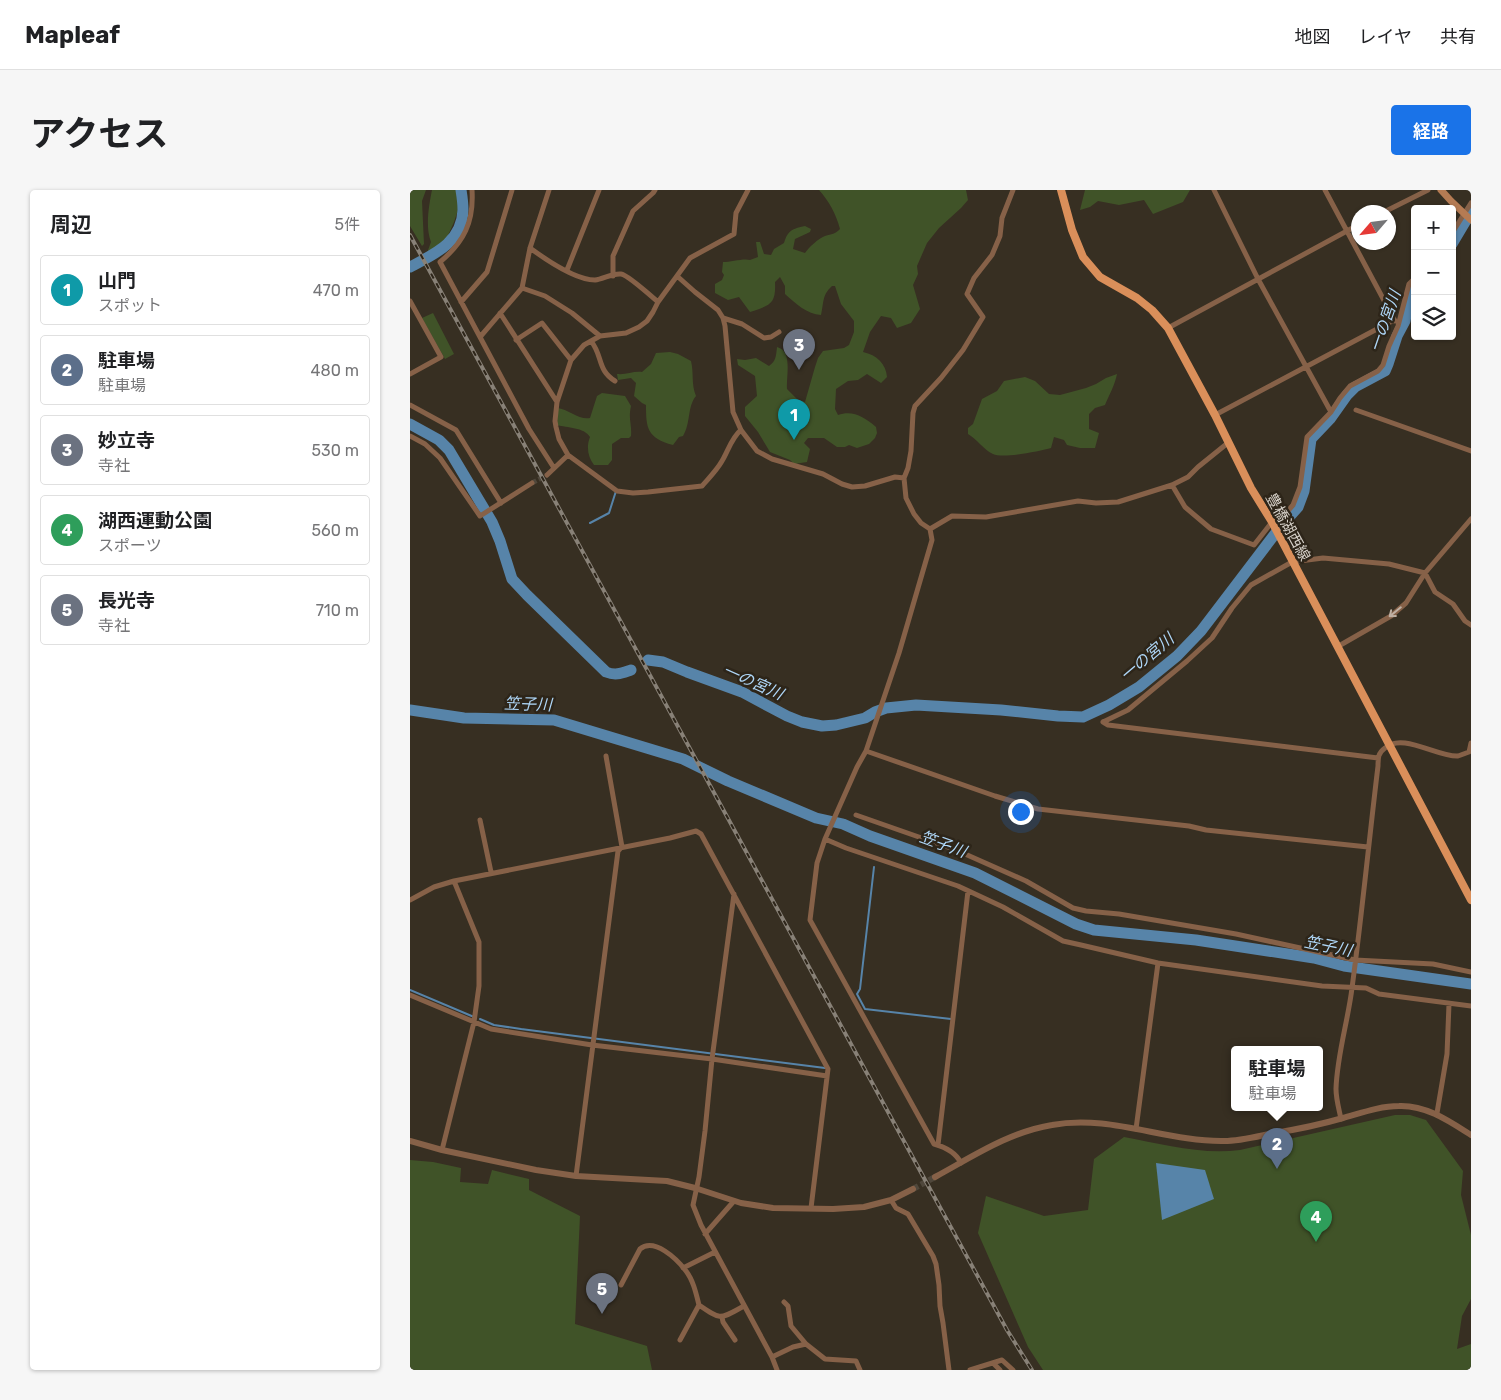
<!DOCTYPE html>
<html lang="ja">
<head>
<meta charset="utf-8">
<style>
  body { margin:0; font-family:Rubik,"Noto Sans JP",sans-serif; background:#f6f6f6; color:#202124 }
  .controls { position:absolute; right:15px; top:15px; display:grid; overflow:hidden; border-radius:5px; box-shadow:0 1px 4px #0004 }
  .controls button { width:45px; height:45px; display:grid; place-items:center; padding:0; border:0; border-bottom:1px solid #e0e0e0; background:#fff; color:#202124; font:25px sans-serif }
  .compass { position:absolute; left:941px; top:15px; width:45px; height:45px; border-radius:50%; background:#fff; box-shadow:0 1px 4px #0004; rotate:242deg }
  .you { position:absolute; left:610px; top:621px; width:18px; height:18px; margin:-12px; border:4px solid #fff; border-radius:50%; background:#1a73e8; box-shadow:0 0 0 8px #1a73e833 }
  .badge { display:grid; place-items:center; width:32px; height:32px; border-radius:50%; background:#1a73e8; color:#fff; font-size:16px; font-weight:700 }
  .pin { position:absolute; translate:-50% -41px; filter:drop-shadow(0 1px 2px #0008) }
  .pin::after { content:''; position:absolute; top:26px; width:18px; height:15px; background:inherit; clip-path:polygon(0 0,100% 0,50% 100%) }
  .popup { position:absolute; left:821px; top:856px; width:92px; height:65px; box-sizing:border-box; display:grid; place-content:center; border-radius:5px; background:#fff; filter:drop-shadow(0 1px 4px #0005); font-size:16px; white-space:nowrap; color:#757577 }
  .popup b { font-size:19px; color:#202124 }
  .popup::after { content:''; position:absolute; left:50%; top:100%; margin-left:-10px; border:10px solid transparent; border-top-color:#fff }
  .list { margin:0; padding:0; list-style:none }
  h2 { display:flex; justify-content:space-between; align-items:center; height:65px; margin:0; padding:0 20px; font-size:21px }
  h2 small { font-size:16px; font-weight:400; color:#757577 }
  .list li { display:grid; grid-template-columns:32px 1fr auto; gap:15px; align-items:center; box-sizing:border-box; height:70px; margin:0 10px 10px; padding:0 10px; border:1px solid #e0e0e0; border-radius:5px }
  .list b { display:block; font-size:19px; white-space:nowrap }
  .list p { margin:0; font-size:16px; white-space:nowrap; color:#757577 }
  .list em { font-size:16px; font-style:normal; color:#757577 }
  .icon { flex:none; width:28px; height:28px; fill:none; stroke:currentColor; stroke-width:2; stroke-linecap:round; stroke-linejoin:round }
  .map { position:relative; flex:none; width:1061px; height:1180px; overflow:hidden; border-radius:5px }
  header { display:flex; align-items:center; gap:30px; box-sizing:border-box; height:70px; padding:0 25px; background:#fff; border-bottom:1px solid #e0e0e0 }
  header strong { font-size:24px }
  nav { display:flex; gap:28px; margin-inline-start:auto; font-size:18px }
  .intro { display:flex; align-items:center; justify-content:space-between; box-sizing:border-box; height:120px; padding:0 30px }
  h1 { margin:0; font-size:35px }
  .button { padding:12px 22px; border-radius:5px; background:#1a73e8; color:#fff; font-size:18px; font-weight:700 }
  main { display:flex; gap:30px; padding:0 30px }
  aside { flex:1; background:#fff; border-radius:5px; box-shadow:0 1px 4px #0004 }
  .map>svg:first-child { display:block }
  .green { fill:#405328 }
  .water { fill:#5784a9 }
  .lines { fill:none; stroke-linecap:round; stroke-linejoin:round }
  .stream { stroke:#5784a9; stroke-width:2 }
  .river { stroke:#5784a9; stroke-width:11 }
  .minor-tunnel { stroke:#4f473b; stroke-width:5; stroke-dasharray:5 2.5; stroke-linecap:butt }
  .tertiary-tunnel { stroke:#4f473b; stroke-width:6; stroke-dasharray:6 3; stroke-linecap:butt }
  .minor { stroke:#866148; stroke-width:5 }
  .tertiary { stroke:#866148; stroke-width:6 }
  .secondary { stroke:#b57b53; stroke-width:7 }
  .primary { stroke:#da8f5a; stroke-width:8 }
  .rail-casing { stroke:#888177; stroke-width:4 }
  .rail { stroke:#2d2519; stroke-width:2; stroke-dasharray:5.5; stroke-linecap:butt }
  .oneway { stroke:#bfb0a3 }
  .labels { text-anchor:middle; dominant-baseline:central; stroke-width:5; stroke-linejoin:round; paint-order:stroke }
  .street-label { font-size:15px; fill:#d7d2ca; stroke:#2d2519 }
  .water-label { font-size:16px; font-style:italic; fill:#afd7f8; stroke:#2d2519 }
</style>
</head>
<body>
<header>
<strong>Mapleaf</strong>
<nav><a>地図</a><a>レイヤ</a><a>共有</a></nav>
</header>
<div class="intro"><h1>アクセス</h1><a class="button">経路</a></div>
<main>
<aside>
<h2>周辺<small>5件</small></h2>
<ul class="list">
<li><span class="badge" style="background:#0f9aa8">1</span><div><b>山門</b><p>スポット</p></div><em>470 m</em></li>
<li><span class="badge" style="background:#5c6f8a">2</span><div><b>駐車場</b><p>駐車場</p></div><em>480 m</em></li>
<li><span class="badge" style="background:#6b7280">3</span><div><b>妙立寺</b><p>寺社</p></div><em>530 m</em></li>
<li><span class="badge" style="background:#2e9e5b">4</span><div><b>湖西運動公園</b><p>スポーツ</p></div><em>560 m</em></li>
<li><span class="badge" style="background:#6b7280">5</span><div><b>長光寺</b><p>寺社</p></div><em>710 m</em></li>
</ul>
</aside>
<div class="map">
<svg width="1061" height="1180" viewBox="0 0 1061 1180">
  <rect width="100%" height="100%" fill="#372f22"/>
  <path class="green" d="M0,0h16l-4,11 2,43 -2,2 -12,-20z
    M22,0h24l3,17 -5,15 -9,20 -10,8 -8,3 4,-11c-6,-15 -2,-37 1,-52z
    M409,0h147l2,10 -7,8 -22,20 -12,15 -10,23 1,8 -5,11 7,24 -9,14 -14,5 -6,-10 -10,-2 -11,16 -7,20c14,3 23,12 24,25l-6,6 -14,-9 -9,6 -10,1 -12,8 -1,20 3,6c15,-5 26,2 38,12l1,6 -2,5 -6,6 -12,4 -8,-3 -4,2h-8l-13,-9h-16l-4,5 6,6 -3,13 -13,2 -4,-4 -20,-8 -12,-20 -13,-16v-9l12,-11 -2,-20 -17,-11 -1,-6 8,1 11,-2 13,8c7,-5 7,-10 8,-19 16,4 9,29 10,42l11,11 7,2 10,-35 3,-9 5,-7 21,-3 5,-3 5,-13v-11l-13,-17 -6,-18h-3c-10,9 -8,16 -11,29 -14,-1 -25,-11 -36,-21v-8l-5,-9 -5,5c1,22 -4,23 -25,30l-11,-15 -11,3 -13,-7v-9l7,-4 2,-5 -2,-3 1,-10c8,0 21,-4 27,-2l8,-3 -2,-15h4l4,12 7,1 3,-6 10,-6c4,-13 8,-14 21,-17l6,3 -1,3 -15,7 -2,10 12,4c4,-6 13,-14 20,-17 7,-2 10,-2 15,-7 -4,-15 -11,-28 -21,-39z
    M675,0h105l-7,12 -30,12 -9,-14 -25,5 -21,-4 -8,6 -10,3z
    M23,123l21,41 -9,5 -23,-41z
    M260,162l8,2 13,7c3,12 0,23 5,35 -9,11 -5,27 -13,40l-4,1 -6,8c-26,-7 -27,-17 -27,-40l-4,-2 -8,-7 2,-13 -5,-5 -13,2 -1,-6c9,1 16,-3 25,-2l9,-8 5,-11z
    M707,184c-2,11 -8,21 -12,31l-10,3 -6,6v15l10,4 -4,15h-15l-13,-3 -3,-5 -10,-3 -3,11c-11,3 -48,11 -58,6 -9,-4 -16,-15 -25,-20v-6l5,-4 9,-25 15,-8 7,-10 21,-4 10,4 14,13 11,1 26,-7 10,-4 10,-6z
    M192,203l23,3 6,10c-3,14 1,17 0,30l-2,2h-8l-9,6v16l-4,5h-14c-6,-8 -8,-18 -4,-28 -6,-10 -23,-9 -33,-12l1,-17c11,2 21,12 32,10l7,-22z
    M985,925h15l16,5 37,51 -2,24 10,40v64l-9,17 -5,33 14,-5v26h-428l-15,-23 -50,-114 8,-37 58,20 44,-6 6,-51 30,-22c38,7 77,18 116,13z
    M0,970l23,2 28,6 -1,14 28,2 4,-14 37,9v11l51,26 -5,108 72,22 5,24h-242z"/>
  <path class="water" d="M746,973l49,7 9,29 -52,21z"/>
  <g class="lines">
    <path class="stream" d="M180,333l19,-10 7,-22
      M464,677l-14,122 -3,5 8,15 86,10
      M0,800l64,27
      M70,829l14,6 27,4
      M111,839l304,39"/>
    <path class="river" d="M1042,54l19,-32
      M0,77c25,-13 52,-25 53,-57 0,-7 -1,-14 -2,-20
      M0,234l29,16 10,10 43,72 8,19 12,38 15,16 79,77c10,4 16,1 25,-2
      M238,470l15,2 24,10 55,20 45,24 15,6 20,4 14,-1 29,-7 10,-6 11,-4 30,-3 85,5 57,6 25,1 26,-12 30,-18 38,-31 24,-25 80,-105 17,-19 6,-16 7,-52 19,-20 17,-24 8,-8 30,-16 3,-7 9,-28 8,-15 6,-30 4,-8
      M0,520l54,8 90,2 129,39 45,22 88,37 27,6 27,12 105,37 101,51 18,6 102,10 118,18 30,8 127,18"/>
    <path class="minor-tunnel" d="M122,293l15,-8"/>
    <path class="tertiary-tunnel" d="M503,999l22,-12"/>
    <path class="minor" d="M62,0c2,32 -8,52 -32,72l89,167 25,39
      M804,0l44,89 73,133
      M915,0l70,131
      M974,22l44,-22
      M1042,43l19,-30
      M120,58c15,11 46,32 65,32 8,-1 18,-7 26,-6 7,1 30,22 37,28
      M157,80l32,-80
      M203,86v-20l20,-45 20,-18 2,-3
      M267,86l18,16 23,18 5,8 2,8 8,86 8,18 16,21 15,8 51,15 19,10 10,3 13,-1 30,-9 9,1
      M112,98l23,8 27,17 28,23
      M0,111l31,56 -31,17
      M51,112l26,-30 25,-82
      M90,123l57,89
      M313,128l19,6 22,14 7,-1 8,-5
      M758,138l190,-103
      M70,147l42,-49 8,-40 19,-58
      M106,150l26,-17 29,37
      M181,151c12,15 6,29 24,40
      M0,215l46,25 45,73
      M946,220l115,41
      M805,225l179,-95
      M331,240c-9,7 -13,21 -19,31 -5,9 -13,17 -20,25l-54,6 -15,1 -16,-2 -49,-36 -9,-16 -3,-12 -1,-6 2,-19 14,-42 13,-15 16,-9 26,-3 13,-6 8,-6 6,-9 5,-10 32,-44 44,-24 2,-21 12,-23
      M0,246l15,8 15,14 40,58 52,-33
      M137,285l21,-20
      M762,295l13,22 26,22 43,16 18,-23 15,-10 6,-7 7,-18 7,-50 24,-25 9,-14 10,-12 28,-15 5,-6 6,-19 9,-20 11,-42 6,-6
      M520,339l22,-13 34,1 92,-16 18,2 22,-1 54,-17 16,-8 10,-10 31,-25
      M927,457l54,-31 15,-13 19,-30 46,-54
      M693,532l25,-12 59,-49 25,-23 20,-30 19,-23 41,-23 31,-4 66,6 36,9 10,19 18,12 12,17 6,4
      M693,532l5,3 270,33
      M456,561l129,45 43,13 151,17 17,4 162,17
      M446,625l100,35 70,31 47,27 13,3 33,3 117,20 119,26 78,4 38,8
      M70,630l11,52
      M415,649l21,9 112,38 45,21 60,34 18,4 77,18 164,23 44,2 13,6 92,12
      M324,704l-22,165 -7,72 -6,46 -6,28 8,20 71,132 5,13
      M0,710l24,-13 20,-6 216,-43 26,-7 5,3 127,235 -17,139
      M0,805l81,34 101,16 120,14 115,17
      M1027,923l10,-59 2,-50
      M931,929c-2,-10 -5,-20 -5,-30 1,-34 12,-68 16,-101 10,-74 17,-148 26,-222 0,-8 0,-13 7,-18 17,-16 52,9 73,8 3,-1 8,-3 11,-4l2,-9
      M726,939l22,-166
      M528,955l30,-254
      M32,960l32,-128 5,-36v-44l-25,-61
      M551,973c-5,-10 -16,-16 -27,-19l-124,-224 7,-57 8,-24 32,-72 9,-16 33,-98 33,-113 -2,-11 -9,-6 -7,-9 -8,-16 -2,-20 4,-10 3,-17 2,-38 2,-7 26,-28 22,-28 20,-33 -16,-23 7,-16 18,-23 8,-19 2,-18 11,-28
      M166,986l42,-325 4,-4 -16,-91
      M481,1010l5,8 12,6 25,42 3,8 3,21 1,21 3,17 6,47
      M295,1044l29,-33
      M273,1078l32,-16
      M211,1095l19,-36c14,-12 37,10 46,22 7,9 10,22 13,34
      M374,1112l4,4 3,20 15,18
      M312,1127l1,5 12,18
      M270,1150l19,-35c23,16 21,14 45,1
      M362,1167l21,-10 13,-3 19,15 31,2 4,9
      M583,1173l7,7
      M560,1180l32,-10 11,10"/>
    <path class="tertiary" d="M0,951l32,9 94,20 40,6 91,5 28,7 46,15 32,5 60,1 31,-2 27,-7 22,-11
      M525,987c37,-20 74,-45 117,-52 58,-11 114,17 172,16 15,0 31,-4 45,-7 25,-4 50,-9 74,-16 18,-5 37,-12 56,-12 27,-1 50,15 72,29"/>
    <path class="secondary" d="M1031,0l10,11 20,19"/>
    <path class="primary" d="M651,0l11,40 11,27 17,20 37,21 15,12 16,18 47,87 36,73 21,34 199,378"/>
    <defs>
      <path id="rail" d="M0,45l526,965 71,130 25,40"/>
    </defs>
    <use href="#rail" class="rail-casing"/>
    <use href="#rail" class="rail"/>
  </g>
  <defs><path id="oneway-shaft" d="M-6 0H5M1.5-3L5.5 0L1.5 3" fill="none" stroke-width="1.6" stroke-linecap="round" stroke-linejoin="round" transform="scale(1.25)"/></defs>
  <use class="oneway" href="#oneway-shaft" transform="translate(985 422) rotate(141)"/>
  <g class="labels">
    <g class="street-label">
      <text transform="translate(878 337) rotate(61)">豊橋湖西線</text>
    </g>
    <g class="water-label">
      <text transform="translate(975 131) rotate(-71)">一の宮川</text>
      <text transform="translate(737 467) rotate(-40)">一の宮川</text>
      <text transform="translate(343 492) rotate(24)">一の宮川</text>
      <text transform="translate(118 514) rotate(2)">笠子川</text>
      <text transform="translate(533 654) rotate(20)">笠子川</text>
      <text transform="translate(918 756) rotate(12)">笠子川</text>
    </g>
  </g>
</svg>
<div class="controls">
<button>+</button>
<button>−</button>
<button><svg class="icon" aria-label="layers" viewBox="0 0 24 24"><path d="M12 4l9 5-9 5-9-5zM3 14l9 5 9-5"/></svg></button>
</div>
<svg class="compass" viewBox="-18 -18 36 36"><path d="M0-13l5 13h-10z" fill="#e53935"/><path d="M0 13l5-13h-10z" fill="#757577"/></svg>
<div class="you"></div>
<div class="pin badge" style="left:384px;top:250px;background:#0f9aa8">1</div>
<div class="pin badge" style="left:867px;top:979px;background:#5c6f8a">2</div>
<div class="popup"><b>駐車場</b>駐車場</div>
<div class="pin badge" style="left:389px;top:180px;background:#6b7280">3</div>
<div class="pin badge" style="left:906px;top:1052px;background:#2e9e5b">4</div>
<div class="pin badge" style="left:192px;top:1124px;background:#6b7280">5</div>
</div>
</main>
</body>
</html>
